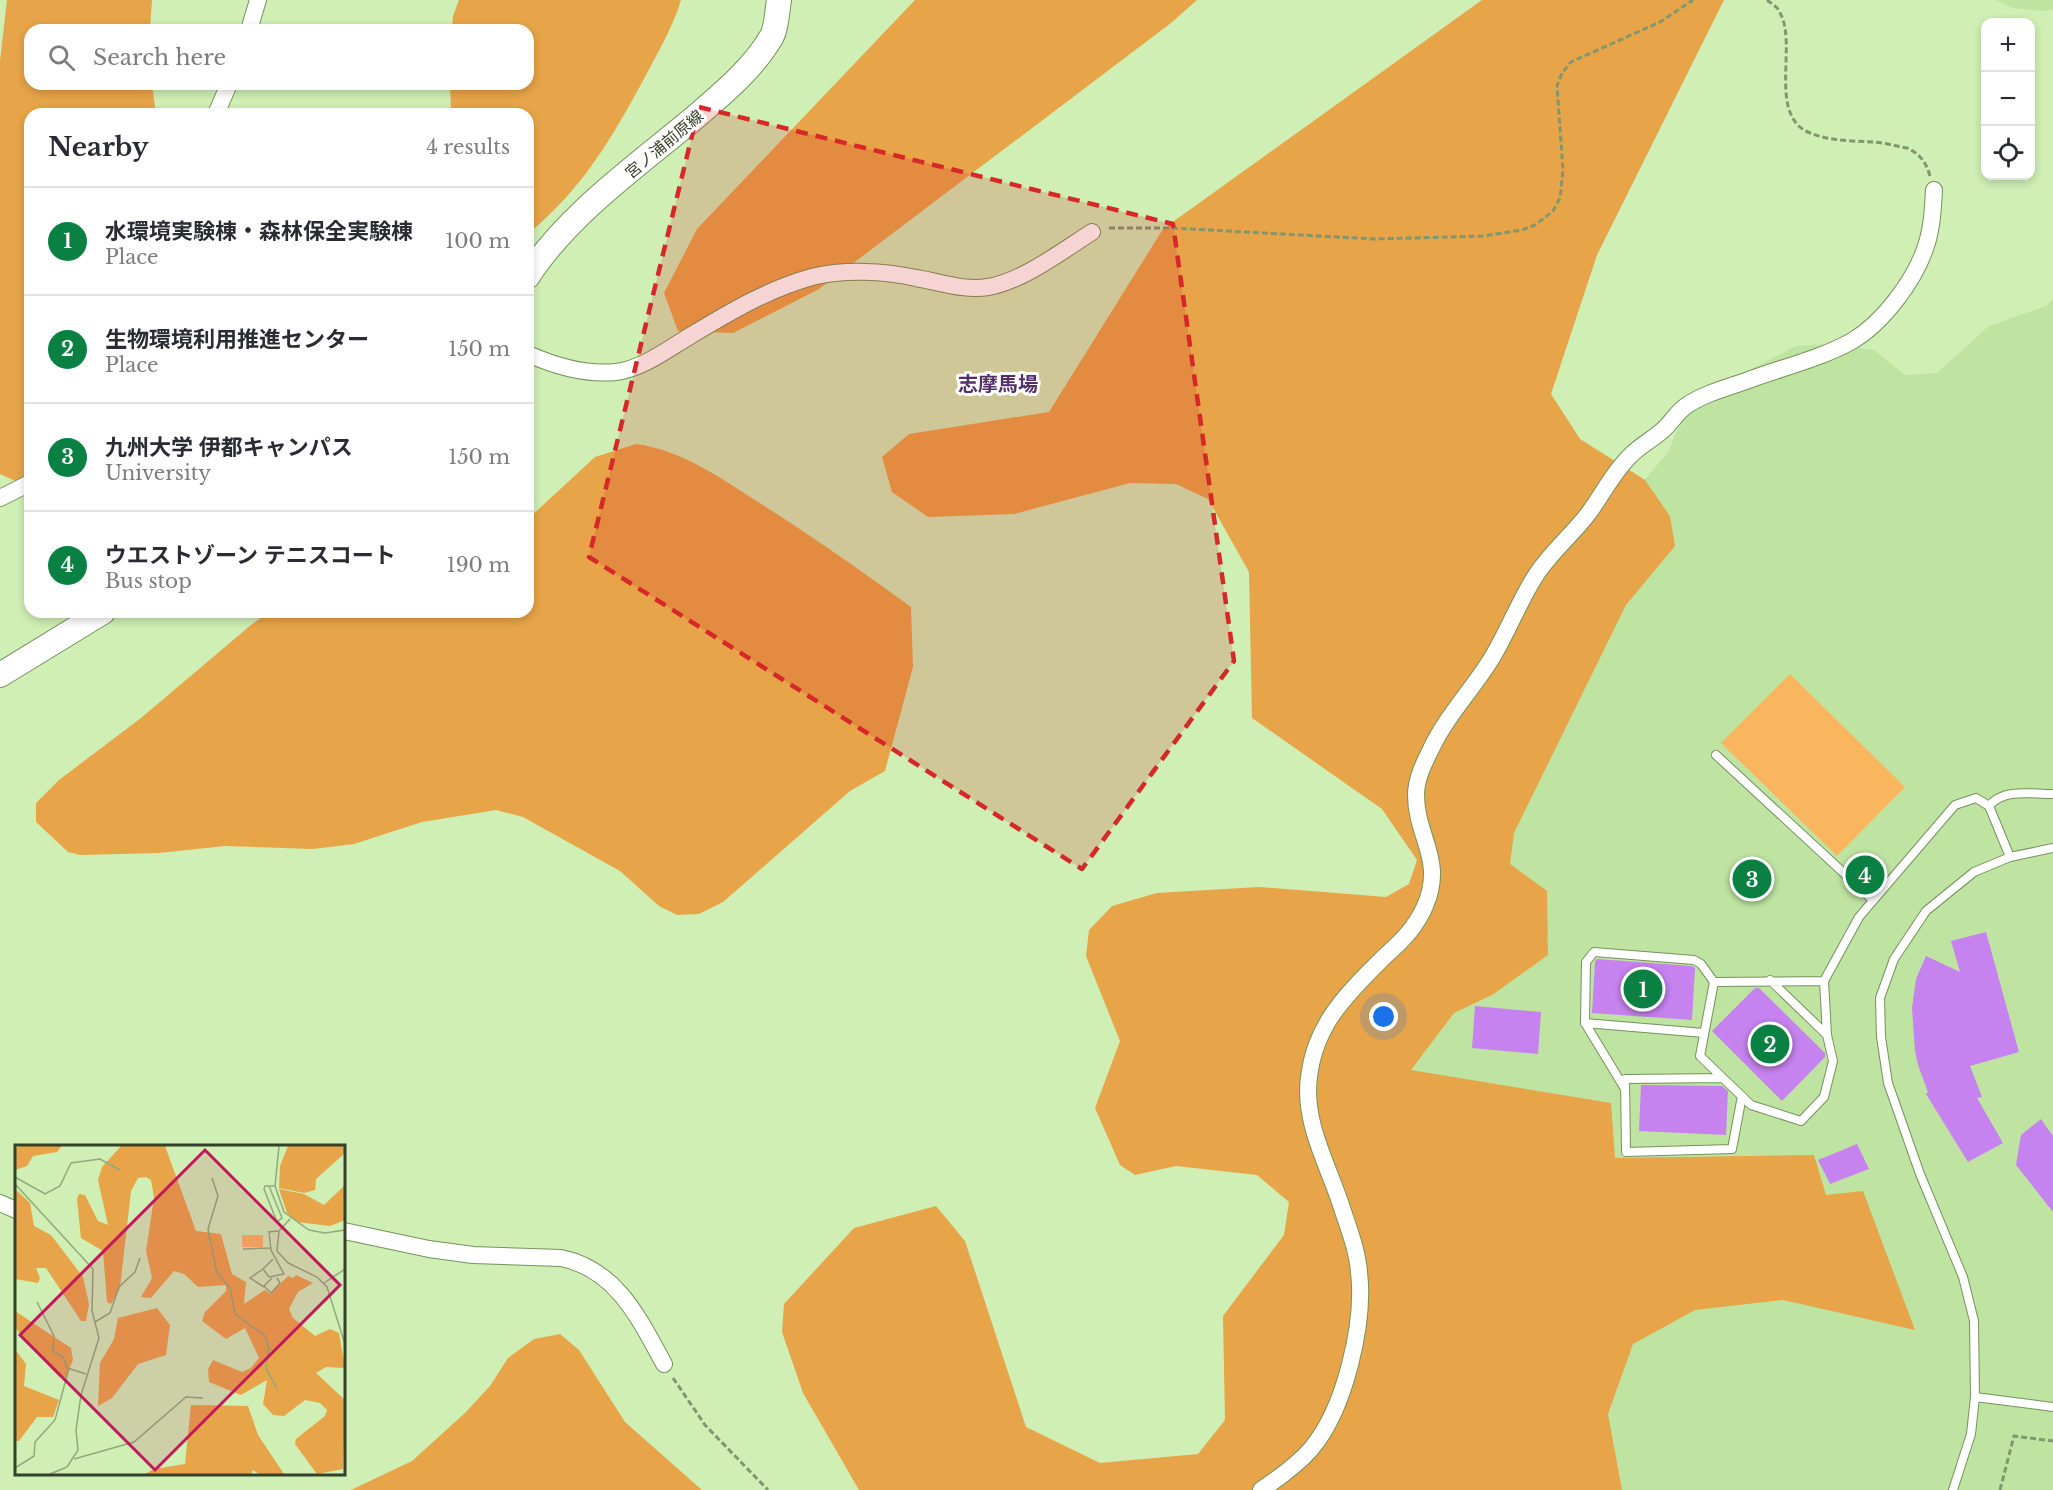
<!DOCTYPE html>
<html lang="en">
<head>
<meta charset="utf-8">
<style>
  body { margin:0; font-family:"Libre Baskerville","Noto Sans JP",serif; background:#f2f2f3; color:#2b2b33 }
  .controls { position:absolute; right:18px; top:18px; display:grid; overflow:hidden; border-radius:12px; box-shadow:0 3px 9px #0003 }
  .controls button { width:54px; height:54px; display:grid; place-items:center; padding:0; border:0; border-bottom:2px solid #e1e1e2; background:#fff; color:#2b2b33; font:30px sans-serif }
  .you { position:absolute; left:1384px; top:1017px; width:21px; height:21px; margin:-15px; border:4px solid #fff; border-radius:50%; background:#1a73e8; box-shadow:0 0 0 9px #1a73e833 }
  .badge { display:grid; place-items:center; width:39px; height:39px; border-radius:50%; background:#0b8043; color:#fff; font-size:20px; font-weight:700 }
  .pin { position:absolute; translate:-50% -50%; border:3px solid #fff; box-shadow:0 2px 6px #0006 }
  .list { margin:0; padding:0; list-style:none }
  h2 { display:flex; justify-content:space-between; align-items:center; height:78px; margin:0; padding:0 24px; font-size:26px }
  h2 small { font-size:20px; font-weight:400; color:#7c7c81 }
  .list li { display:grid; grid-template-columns:39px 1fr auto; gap:18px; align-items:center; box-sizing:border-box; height:108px; padding:0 24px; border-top:2px solid #e1e1e2 }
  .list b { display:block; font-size:22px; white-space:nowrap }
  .list p { margin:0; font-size:20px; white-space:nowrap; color:#7c7c81 }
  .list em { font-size:20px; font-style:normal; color:#7c7c81 }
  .icon { flex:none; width:33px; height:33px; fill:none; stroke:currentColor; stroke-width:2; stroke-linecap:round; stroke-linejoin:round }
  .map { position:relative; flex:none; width:2053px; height:1490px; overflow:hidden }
  .search { position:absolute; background:#fff; box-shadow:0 3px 9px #0003; left:24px; top:24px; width:510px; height:66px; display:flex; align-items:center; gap:15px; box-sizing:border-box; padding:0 21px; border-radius:18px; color:#7c7c81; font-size:22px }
  .panel { position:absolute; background:#fff; box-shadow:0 3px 9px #0003; left:24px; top:108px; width:510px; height:510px; border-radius:18px }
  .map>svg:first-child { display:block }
  .built { fill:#bfe4a2 }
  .green { fill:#fab65f }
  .forest { fill:#e7a448 }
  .building { fill:#c682ef }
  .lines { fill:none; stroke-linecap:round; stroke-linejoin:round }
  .lane-casing { stroke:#75925b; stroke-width:10 }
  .street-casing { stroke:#75925b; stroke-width:18 }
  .secondary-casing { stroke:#75925b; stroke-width:26 }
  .path { stroke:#81976e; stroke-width:3; stroke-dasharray:6 3; stroke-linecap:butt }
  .lane { stroke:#fff; stroke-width:8 }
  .street { stroke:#fff; stroke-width:16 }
  .secondary { stroke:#fff; stroke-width:24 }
  .marked { fill:#d62828; fill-opacity:0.2; stroke:#d62828; stroke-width:4.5; stroke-dasharray:12 8; stroke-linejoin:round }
  .labels { text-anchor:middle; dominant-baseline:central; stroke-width:6; stroke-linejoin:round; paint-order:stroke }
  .street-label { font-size:16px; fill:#344129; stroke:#fff }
  .quarter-label { font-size:20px; font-weight:bold; fill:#522f67; stroke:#fff }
  .inset-road { fill:none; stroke:#91a97c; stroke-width:1.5 }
  .view { fill:#c2185b; fill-opacity:0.15; stroke:#c2185b; stroke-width:3 }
  .inset-edge { fill:none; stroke:#344129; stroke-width:3 }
</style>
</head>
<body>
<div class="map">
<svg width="2053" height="1490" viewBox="0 0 2053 1490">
  <rect width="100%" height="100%" fill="#cfefb4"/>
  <path class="built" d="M1996,0h57v10l-13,1 -27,-3z
    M2053,299v1191h-800l135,-540 254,-467 26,-31 16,-37 38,-31 74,-38 36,-2 42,6 31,25 32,-2 52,-47 57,-20z"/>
  <path class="green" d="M1790,674l115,113 -68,69 -116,-113z"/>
  <path class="forest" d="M7,0h145l-2,30h-120v54h122l4,30h-126v369l-8,1 -22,-10v-413z
    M459,0h222c-8,27 -22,50 -35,75 -34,63 -62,112 -118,159v-120h-77l-1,-30h78v-54h-76l1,-14z
    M915,0h282l-26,23 -352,266 -86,44 -55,-2 -14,-38 33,-64z
    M1482,0h242l-127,255 -46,139 29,45 65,41 25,36 5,30 -49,59 -112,228 -4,31 37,27 1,64 -56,40 -38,18 -43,57 200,33 4,55 199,-3 12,40 37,-4 52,139 -132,-30 -88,10 -62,34 -25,70 14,76h-763l-56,-97 -21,-61 2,-28 70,-76 82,-22 29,35 61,186 74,36 98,-9 27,-34 -2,-104 61,-81 5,-33 -32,-27 -81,-9 -41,9 -15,-10 -25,-57 25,-67 -34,-85 3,-26 23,-24 45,-13 102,-6 127,10 23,-13 8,-24 -35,-51 -130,-91 -3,-146 -41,-73 -32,-15 -46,-1 -116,31 -86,3 -36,-25 -10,-35 27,-23 140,-22 114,-183z
    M636,444c44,6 82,32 119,56 54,34 105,70 156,107l2,60 -28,104 -35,20 -127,111 -24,12 -22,1 -18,-9 -39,-35 -97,-54 -27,-7 -74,12 -68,22 -41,5 -88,-3 -66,7 -79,2 -12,-3 -32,-30v-19l23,-23 82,-62 110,-93 18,-13h259v-93l67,-62z
    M560,1334l19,16 46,72 77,68h-351l61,-29 53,-48 25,-27 18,-28 26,-19z"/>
  <path class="building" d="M1986,932l33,120 -49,14 12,31 -5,1 26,45 -35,19 -42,-68 2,-2 -10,-27 -3,-14 -3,-43 4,-29 10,-23 34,16 -9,-31z
    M1597,959l95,7 3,2 -3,52 -100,-7 3,-52z
    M1755,988h4l66,65v4l-43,44 -70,-70z
    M1475,1006l66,6 -3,42 -66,-6z
    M1641,1085l81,1 6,5 -2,44 -87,-4z
    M2041,1119l12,17v76l-37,-47 5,-30z
    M1857,1144l12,25 -39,15 -12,-24z"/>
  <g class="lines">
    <defs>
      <path id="lane" d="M1716,755l157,145
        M1989,806c15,-18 41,-12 62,-12
        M1770,980l57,55
        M1824,981l-110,1 -14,74 51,49 50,16 23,-24 9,-36 -6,-26 -3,-54 35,-64 96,-112 21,-7 13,8 21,51
        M1585,1023l119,10
        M1722,1078l-97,1 1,73 106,-3 10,-53
        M1625,1089l-40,-66 1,-61 8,-10 100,8 7,4 13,18
        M1975,1397l78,10
        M1953,1490l18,-56 4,-37 -1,-76 -11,-44 -43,-103 -32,-91 -7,-46 -1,-39 14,-39 32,-48 48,-39 36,-15 43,-9"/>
      <path id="street" d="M249,30l9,-30
        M216,114l13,-30
        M528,354c27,12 58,21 88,18 26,-3 52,-23 74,-36 38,-23 78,-47 122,-59 33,-8 72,-6 104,1 24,4 48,13 72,9 35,-6 74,-36 104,-55
        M0,498l30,-15
        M0,1203l16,7
        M344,1231l85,18 44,6 88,3c55,11 78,60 103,106
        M1261,1490c18,-12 35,-24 50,-41 34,-40 54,-126 48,-177 -2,-24 -12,-48 -19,-70 -14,-41 -37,-82 -31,-125 6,-54 40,-85 76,-121 17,-15 31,-29 40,-50 20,-46 -9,-69 -9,-111 0,-16 8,-32 15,-46 15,-32 40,-58 59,-88 17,-27 28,-58 46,-86 15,-23 36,-40 52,-61 15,-20 25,-42 43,-59 10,-10 22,-16 32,-25 8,-7 14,-18 23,-24 17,-12 40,-18 60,-25 34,-13 74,-22 106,-40 31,-18 63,-61 74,-95 6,-18 7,-37 8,-56"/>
      <path id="secondary" d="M528,276c39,-61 110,-111 165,-157 29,-25 60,-50 79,-83 5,-10 5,-25 7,-36
        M0,675l103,-63"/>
    </defs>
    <use href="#lane" class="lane-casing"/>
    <use href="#street" class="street-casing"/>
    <use href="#secondary" class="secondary-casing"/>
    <path class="path" d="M1767,0c5,4 11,7 13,13 18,31 -13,103 30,120 20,8 43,8 64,9 11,1 22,4 33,6 13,6 19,14 23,28
      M1109,228h62l203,11 109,-3 39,-6 13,-5 18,-14 7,-13 3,-28 -6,-84 5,-13 9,-11 89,-40 33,-22
      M673,1378l32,47 63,65
      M2000,1490l14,-54 39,5"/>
    <use href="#lane" class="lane"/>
    <use href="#street" class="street"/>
    <use href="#secondary" class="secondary"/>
  </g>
  <path class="marked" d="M699,107l474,117 61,437 -152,208 -493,-312z"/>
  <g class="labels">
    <g class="street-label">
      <text transform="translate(664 144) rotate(-40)">宮ノ浦前原線</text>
    </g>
    <g class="quarter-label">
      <text x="998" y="384">志摩馬場</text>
    </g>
  </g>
  <g transform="translate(15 1145)">
    <rect width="330" height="330" fill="#cfefb4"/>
    <path d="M227,90h21v12h-21z" fill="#fab65f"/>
    <path d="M5,1h41v1l-4,5 -24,4 -6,10 -12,4v-22zM106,1h44l31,85 25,3 11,40 14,8 -2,22 21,-14 5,4 18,-18 5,2 3,-3 17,8 -15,9 -9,17 4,9 22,18 15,-7 9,4 6,35 -19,-1 -10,6 29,27 -2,69 -26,5 -22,-30 1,-5 29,-23 2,-6 -7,-7 -15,-3 -21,16 -11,-1 -10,-11 4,-24 -26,15 -32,-13 -1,-13 5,-9 29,12 9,-4 8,-10 -14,-30 -19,11 -24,-18 3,-9 21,-21v-6l-28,2 -14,-13 -10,-3 -23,27 -10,-1 11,-19 -6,-27 8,-53 -3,-18 -5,-3 -8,1 -7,13 -11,97 -9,16 -4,-2 -4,-51 -22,-13 -4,-39 2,-5 6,1 13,26 10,4 -10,-45 4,-13zM273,1h57v7l-29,26 -1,11 -11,3 -25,-5 1,-22zM330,40v35l-15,6 -33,-4 -10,-9 -8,-24 25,5 20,11zM1,45l14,13 4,23 17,9 32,42 6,27 -3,17h-5l-35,-53h-10l4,10 -2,5 -23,-4zM142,163l13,17 -4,30 -28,9 -26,34 -14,8 2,-43 14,-24 4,-21zM0,166l56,37 2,12 -7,17h-7l-35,-38 -9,-12zM0,204l11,15 -2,22 35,14 -6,17h-16l-18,24h-4zM176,260l57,1 10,29 26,39h-25l-6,-4 -2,4h-106l9,-5 31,-5z" fill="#e7a448"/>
    <path class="inset-road" d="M264,1l-4,40 9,26 25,18 16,3 20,-3M0,32l30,17 15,-8 11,-23 29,-4 20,11M197,33l6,18 -10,33 9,44 13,15 5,26 30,22 4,12 -3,20 11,21M0,39l78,85 -1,42 7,27 -18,57 -5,35 2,20 -11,17M254,41l13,32 -5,4 -13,-33 1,-3h10M275,74l-11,12 -2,20 11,12 29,14 10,10 18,57M228,104l27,-1M258,114l-10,10 6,8 15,-3 -13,-24 -2,-18 9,-1M248,124l-13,9 14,9M257,133l-8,8 7,7 9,-10 -3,-5M309,138l21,-14M22,157l17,34 -1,15 10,6 4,11 19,6M80,177l15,-9 9,-26 16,-15 5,-14M59,314l60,-17 52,-45 17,1M0,323l19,-12 1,-14 20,-22 14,-52M35,329l17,-7"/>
    <path class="view" d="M190,5l135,135 -185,185 -135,-135z"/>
    <rect width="330" height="330" class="inset-edge"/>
  </g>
</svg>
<div class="controls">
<button>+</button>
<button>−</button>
<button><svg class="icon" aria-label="locate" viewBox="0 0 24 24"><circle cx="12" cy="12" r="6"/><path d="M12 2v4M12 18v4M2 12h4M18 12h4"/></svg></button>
</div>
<div class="you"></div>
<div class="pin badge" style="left:1643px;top:989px">1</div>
<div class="pin badge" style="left:1770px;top:1044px">2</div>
<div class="pin badge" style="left:1752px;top:879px">3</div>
<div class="pin badge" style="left:1865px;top:875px">4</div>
<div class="search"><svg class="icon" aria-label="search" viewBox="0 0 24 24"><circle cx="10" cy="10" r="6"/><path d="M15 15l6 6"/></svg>Search here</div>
<section class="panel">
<h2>Nearby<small>4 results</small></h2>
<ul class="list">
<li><span class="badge">1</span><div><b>水環境実験棟・森林保全実験棟</b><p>Place</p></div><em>100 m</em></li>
<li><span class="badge">2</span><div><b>生物環境利用推進センター</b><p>Place</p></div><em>150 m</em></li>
<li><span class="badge">3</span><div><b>九州大学 伊都キャンパス</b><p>University</p></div><em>150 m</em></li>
<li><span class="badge">4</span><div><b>ウエストゾーン テニスコート</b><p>Bus stop</p></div><em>190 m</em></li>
</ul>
</section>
</div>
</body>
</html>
